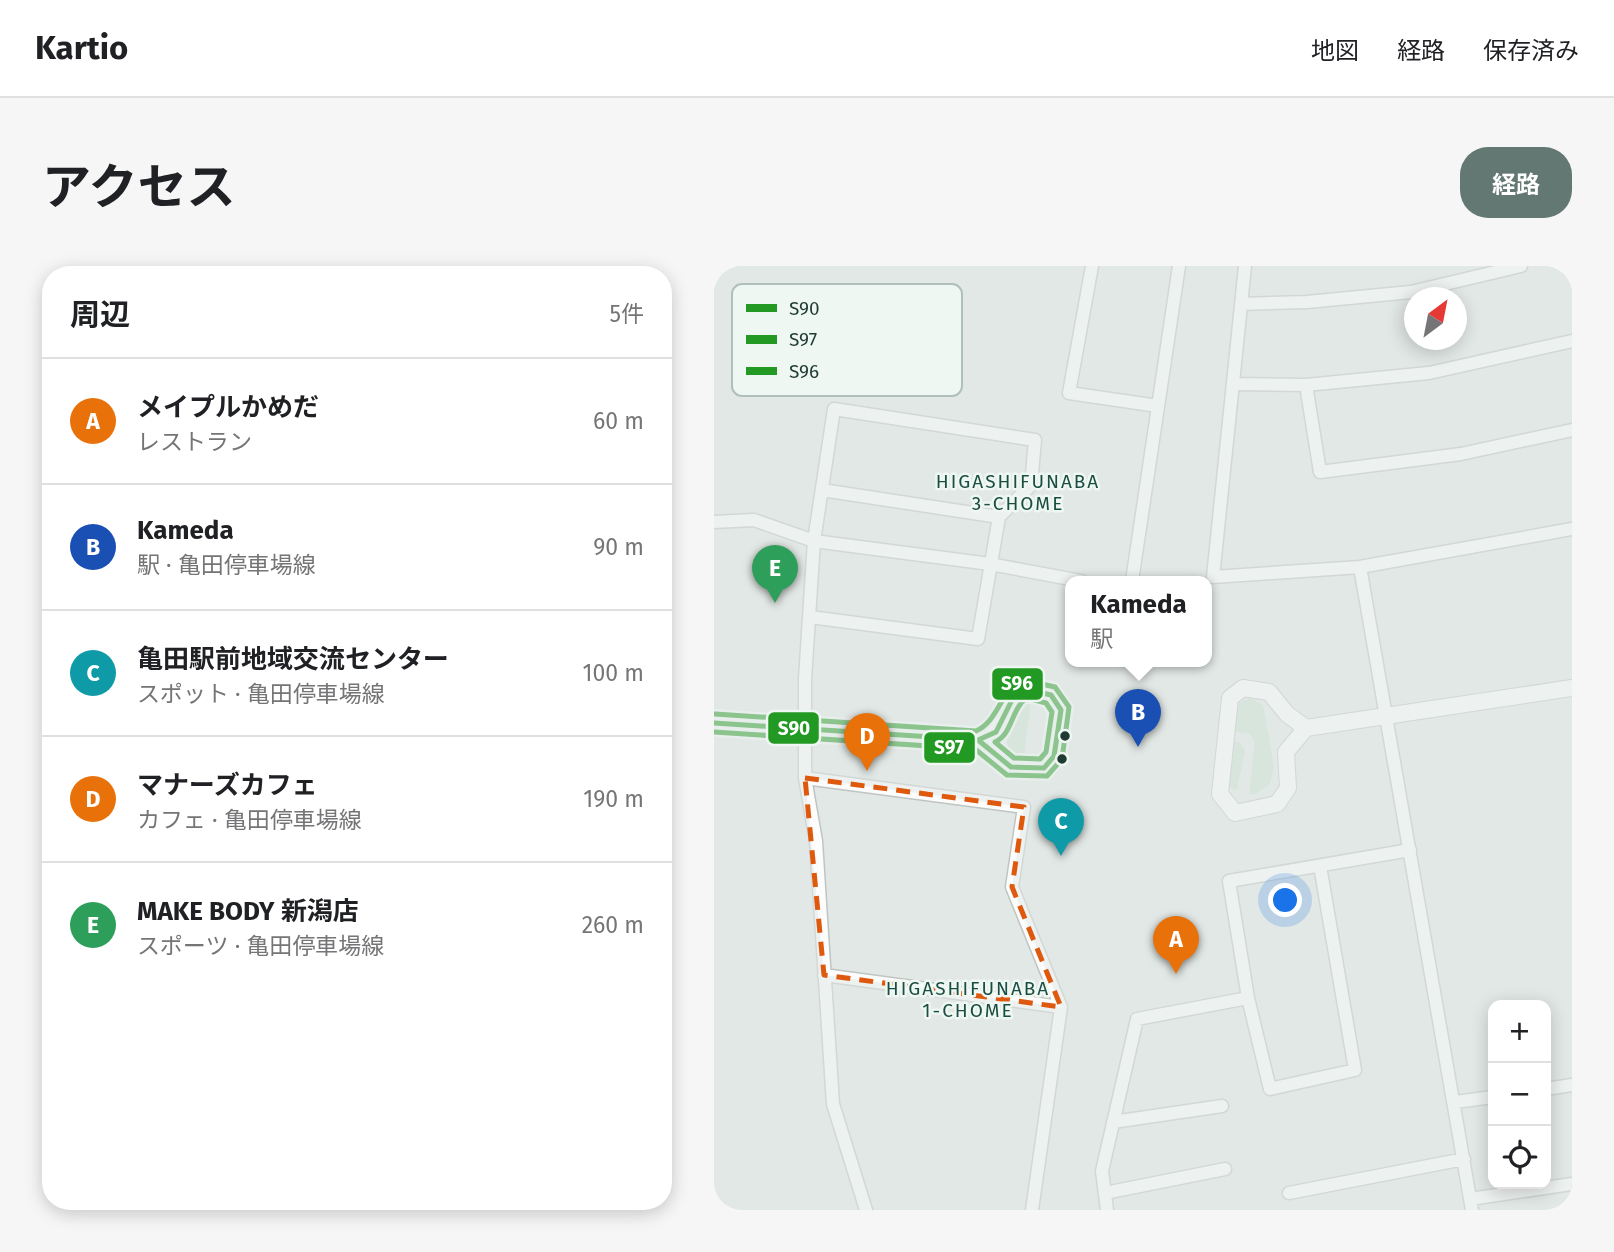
<!DOCTYPE html>
<html lang="ja">
<head>
<meta charset="utf-8">
<style>
  body { margin:0; font-family:"Fira Sans","Noto Sans JP",sans-serif; background:#f6f6f6; color:#202124 }
  .controls { position:absolute; right:21px; bottom:21px; display:grid; overflow:hidden; border-radius:14px; box-shadow:0 4px 18px #0003 }
  .controls button { width:63px; height:63px; display:grid; place-items:center; padding:0; border:0; border-bottom:2px solid #e0e0e0; background:#fff; color:#202124; font:35px sans-serif }
  .compass { position:absolute; left:690px; top:21px; width:63px; height:63px; border-radius:50%; background:#fff; box-shadow:0 4px 18px #0003; rotate:32deg }
  .you { position:absolute; left:572px; top:635px; width:24px; height:24px; margin:-18px; border:5px solid #fff; border-radius:50%; background:#1a73e8; box-shadow:0 0 0 10px #1a73e833 }
  .badge { display:grid; place-items:center; width:46px; height:46px; border-radius:50%; background:#637872; color:#fff; font-size:23px; font-weight:700 }
  .pin { position:absolute; translate:-50% -58px; filter:drop-shadow(0 2px 4px #0008) }
  .pin::after { content:''; position:absolute; top:37px; width:24px; height:21px; background:inherit; clip-path:polygon(0 0,100% 0,50% 100%) }
  .popup { position:absolute; left:351px; top:310px; width:147px; height:91px; box-sizing:border-box; display:grid; place-content:center; border-radius:14px; background:#fff; filter:drop-shadow(0 2px 5px #0005); font-size:23px; white-space:nowrap; color:#757577 }
  .popup b { font-size:26px; color:#202124 }
  .popup::after { content:''; position:absolute; left:50%; top:100%; margin-left:-14px; border:14px solid transparent; border-top-color:#fff }
  .list { margin:0; padding:0; list-style:none }
  h2 { display:flex; justify-content:space-between; align-items:center; height:91px; margin:0; padding:0 28px; font-size:30px }
  h2 small { font-size:23px; font-weight:400; color:#757577 }
  .list li { display:grid; grid-template-columns:46px 1fr auto; gap:21px; align-items:center; box-sizing:border-box; height:126px; padding:0 28px; border-top:2px solid #e0e0e0 }
  .list b { display:block; font-size:26px; white-space:nowrap }
  .list p { margin:0; font-size:23px; white-space:nowrap; color:#757577 }
  .list em { font-size:23px; font-style:normal; color:#757577 }
  .icon { flex:none; width:38px; height:38px; fill:none; stroke:currentColor; stroke-width:2; stroke-linecap:round; stroke-linejoin:round }
  .map { position:relative; flex:none; width:858px; height:944px; overflow:hidden; border-radius:28px }
  header { display:flex; align-items:center; gap:42px; box-sizing:border-box; height:98px; padding:0 35px; background:#fff; border-bottom:2px solid #e0e0e0 }
  header strong { font-size:33px }
  nav { display:flex; gap:38px; margin-inline-start:auto; font-size:24px }
  .intro { display:flex; align-items:center; justify-content:space-between; box-sizing:border-box; height:168px; padding:0 42px }
  h1 { margin:0; font-size:49px }
  .button { padding:18px 32px; border-radius:28px; background:#637872; color:#fff; font-size:24px; font-weight:700 }
  main { display:flex; gap:42px; padding:0 42px }
  aside { flex:1; background:#fff; border-radius:28px; box-shadow:0 4px 18px #0003 }
  .map>svg:first-child { display:block }
  .green { fill:#cae2d1 }
  .lines { fill:none; stroke-linecap:round; stroke-linejoin:round }
  .minor-casing { stroke:#bfc5c2; stroke-width:15 }
  .tertiary-casing { stroke:#bfc5c2; stroke-width:18 }
  .secondary-casing { stroke:#bdc6c2; stroke-width:20 }
  .minor { stroke:#fbfcfb; stroke-width:12 }
  .tertiary { stroke:#fbfcfb; stroke-width:16 }
  .secondary { stroke:#fbfcfb; stroke-width:18 }
  .bus-1-casing { stroke:#eff7f3; stroke-width:10 }
  .bus-2-casing { stroke:#eff7f3; stroke-width:10 }
  .bus-3-casing { stroke:#eff7f3; stroke-width:10 }
  .bus-1 { stroke:#292; stroke-width:5 }
  .bus-2 { stroke:#292; stroke-width:5 }
  .bus-3 { stroke:#292; stroke-width:5 }
  .marked { fill:none; stroke:#de580e; stroke-width:5; stroke-dasharray:14 9; stroke-linejoin:round }
  .bus-dot { fill:#1f3b34; stroke:#eff7f3; stroke-width:2.5 }
  .labels { text-anchor:middle; dominant-baseline:central; stroke-width:5; stroke-linejoin:round; paint-order:stroke }
  .neighbourhood-label { font-size:19px; letter-spacing:2px; fill:#1b4e42; stroke:#eff7f3 }
  .key { fill:#eff7f3; stroke:#b1bfba; stroke-width:2 }
  .key-label { font-size:19px; fill:#1f3b34 }
  .line-badge { stroke:#eff7f3; stroke-width:2.5 }
  .badge-label { font-size:19px; text-anchor:middle; font-weight:bold; fill:#fff }
</style>
</head>
<body>
<header>
<strong>Kartio</strong>
<nav><a>地図</a><a>経路</a><a>保存済み</a></nav>
</header>
<div class="intro"><h1>アクセス</h1><a class="button">経路</a></div>
<main>
<aside>
<h2>周辺<small>5件</small></h2>
<ul class="list">
<li><span class="badge" style="background:#e8710a">A</span><div><b>メイプルかめだ</b><p>レストラン</p></div><em>60 m</em></li>
<li><span class="badge" style="background:#1a4fb4">B</span><div><b>Kameda</b><p>駅 · 亀田停車場線</p></div><em>90 m</em></li>
<li><span class="badge" style="background:#0f9aa8">C</span><div><b>亀田駅前地域交流センター</b><p>スポット · 亀田停車場線</p></div><em>100 m</em></li>
<li><span class="badge" style="background:#e8710a">D</span><div><b>マナーズカフェ</b><p>カフェ · 亀田停車場線</p></div><em>190 m</em></li>
<li><span class="badge" style="background:#2e9e5b">E</span><div><b>MAKE BODY 新潟店</b><p>スポーツ · 亀田停車場線</p></div><em>260 m</em></li>
</ul>
</aside>
<div class="map">
<svg width="858" height="944" viewBox="0 0 858 944">
  <rect width="100%" height="100%" fill="#e2e8e5"/>
  <path class="green" d="M536,432l13,7 11,62 -4,17 -15,10h-6l6,-52 -5,-8 -17,-3 3,-26z
    M308,437h6l2,4 -6,50 -4,5 -10,-7c-7,-19 -3,-39 12,-52z
    M518,476h7l6,8 -8,40 -7,-3 -3,-8z"/>
  <g class="lines">
    <defs>
      <path id="minor" d="M378,0l-23,127 89,13
        M531,0l-32,311 147,-10 212,-38
        M527,38l66,-2 104,-10 110,-26
        M520,118l72,1 123,-12 143,-32
        M592,119l14,87 141,-18 111,-24
        M108,224l177,27
        M0,256l40,-2 60,21 176,23 91,17
        M646,301l112,643
        M418,315l47,-315
        M96,351l168,22 21,-122 32,-32 4,-45 -201,-31 -20,132 -9,138v99l11,63 17,263 33,106
        M91,512l219,29 -12,80 49,120 -237,-32
        M606,600l35,204 -85,19 -22,-91 -19,-117 181,-31
        M832,823l26,-4
        M741,836l38,-5
        M399,856l109,-16
        M391,927l120,-24
        M575,927l175,-34
        M756,933l102,-15
        M318,944l29,-203
        M393,944l-5,-39 35,-152 111,-21"/>
      <path id="tertiary" d="M592,462l-19,-14 -18,-22 -26,-4 -13,10 -10,96 15,19 42,-9 11,-16 -2,-36 20,-24 266,-40"/>
      <path id="secondary" d="M0,457l90,8 174,9 18,-8 18,-36 11,-7 26,6 10,15 -7,46 -10,12c-49,3 -31,-5 -66,-28"/>
    </defs>
    <use href="#minor" class="minor-casing"/>
    <use href="#tertiary" class="tertiary-casing"/>
    <use href="#secondary" class="secondary-casing"/>
    <use href="#minor" class="minor"/>
    <use href="#tertiary" class="tertiary"/>
    <use href="#secondary" class="secondary"/>
    <defs>
      <path id="bus-1" d="M311,423l26,6 10,15 -7,46 -10,12 -33,-1 -33,-27 18,-8 18,-36z
        M0,457l264,17"/>
      <path id="bus-2" d="M313,432l19,5 6,9 -6,40 -6,7 -26,-1 -19,-16c18,-8 16,-34 32,-44z
        M0,466l261,17"/>
      <path id="bus-3" d="M1,448l261,17c24,-11 23,-41 48,-51l31,7 14,20 -7,52 -15,17 -40,-1 -32,-26"/>
    </defs>
    <use href="#bus-1" class="bus-1-casing"/>
    <use href="#bus-2" class="bus-2-casing"/>
    <use href="#bus-3" class="bus-3-casing"/>
    <use href="#bus-1" class="bus-1"/>
    <use href="#bus-2" class="bus-2"/>
    <use href="#bus-3" class="bus-3"/>
  </g>
  <path d="M0 0H858V944H0ZM91,512l219,29 -12,80 49,120 -237,-32z" fill="#e2e8e5" fill-opacity=".55" fill-rule="evenodd"/>
  <path class="marked" d="M91,512l219,29 -12,80 49,120 -237,-32z"/>
  <g class="bus-dot">
    <circle cx="351" cy="470" r="6"/>
    <circle cx="348" cy="493" r="6"/>
  </g>
  <g class="labels">
    <g class="neighbourhood-label">
      <text x="304" y="215">HIGASHIFUNABA<tspan x="304" dy="22">3-CHOME</tspan></text>
      <text x="254" y="722">HIGASHIFUNABA<tspan x="254" dy="22">1-CHOME</tspan></text>
    </g>
  </g>
  <rect x="18" y="18" width="230" height="112" rx="10" class="key"/>
  <rect x="32" y="38" width="31" height="8" fill="#292"/>
  <rect x="32" y="69" width="31" height="9" fill="#292"/>
  <rect x="32" y="101" width="31" height="8" fill="#292"/>
  <g class="key-label">
    <text x="75" y="49">S90</text>
    <text x="75" y="80">S97</text>
    <text x="75" y="112">S96</text>
  </g>
  <g class="line-badge">
    <rect x="277" y="401" width="53" height="34" rx="7" fill="#292"/>
    <rect x="53" y="445" width="53" height="34" rx="7" fill="#292"/>
    <rect x="209" y="465" width="53" height="33" rx="7" fill="#292"/>
  </g>
  <g class="badge-label">
    <text x="303" y="424">S96</text>
    <text x="80" y="469">S90</text>
    <text x="235" y="488">S97</text>
  </g>
</svg>
<div class="controls">
<button>+</button>
<button>−</button>
<button><svg class="icon" aria-label="locate" viewBox="0 0 24 24"><circle cx="12" cy="12" r="6"/><path d="M12 2v4M12 18v4M2 12h4M18 12h4"/></svg></button>
</div>
<svg class="compass" viewBox="-18 -18 36 36"><path d="M0-13l5 13h-10z" fill="#e53935"/><path d="M0 13l5-13h-10z" fill="#757577"/></svg>
<div class="you"></div>
<div class="pin badge" style="left:462px;top:708px;background:#e8710a">A</div>
<div class="pin badge" style="left:424px;top:481px;background:#1a4fb4">B</div>
<div class="popup"><b>Kameda</b>駅</div>
<div class="pin badge" style="left:347px;top:590px;background:#0f9aa8">C</div>
<div class="pin badge" style="left:153px;top:505px;background:#e8710a">D</div>
<div class="pin badge" style="left:61px;top:337px;background:#2e9e5b">E</div>
</div>
</main>
</body>
</html>
